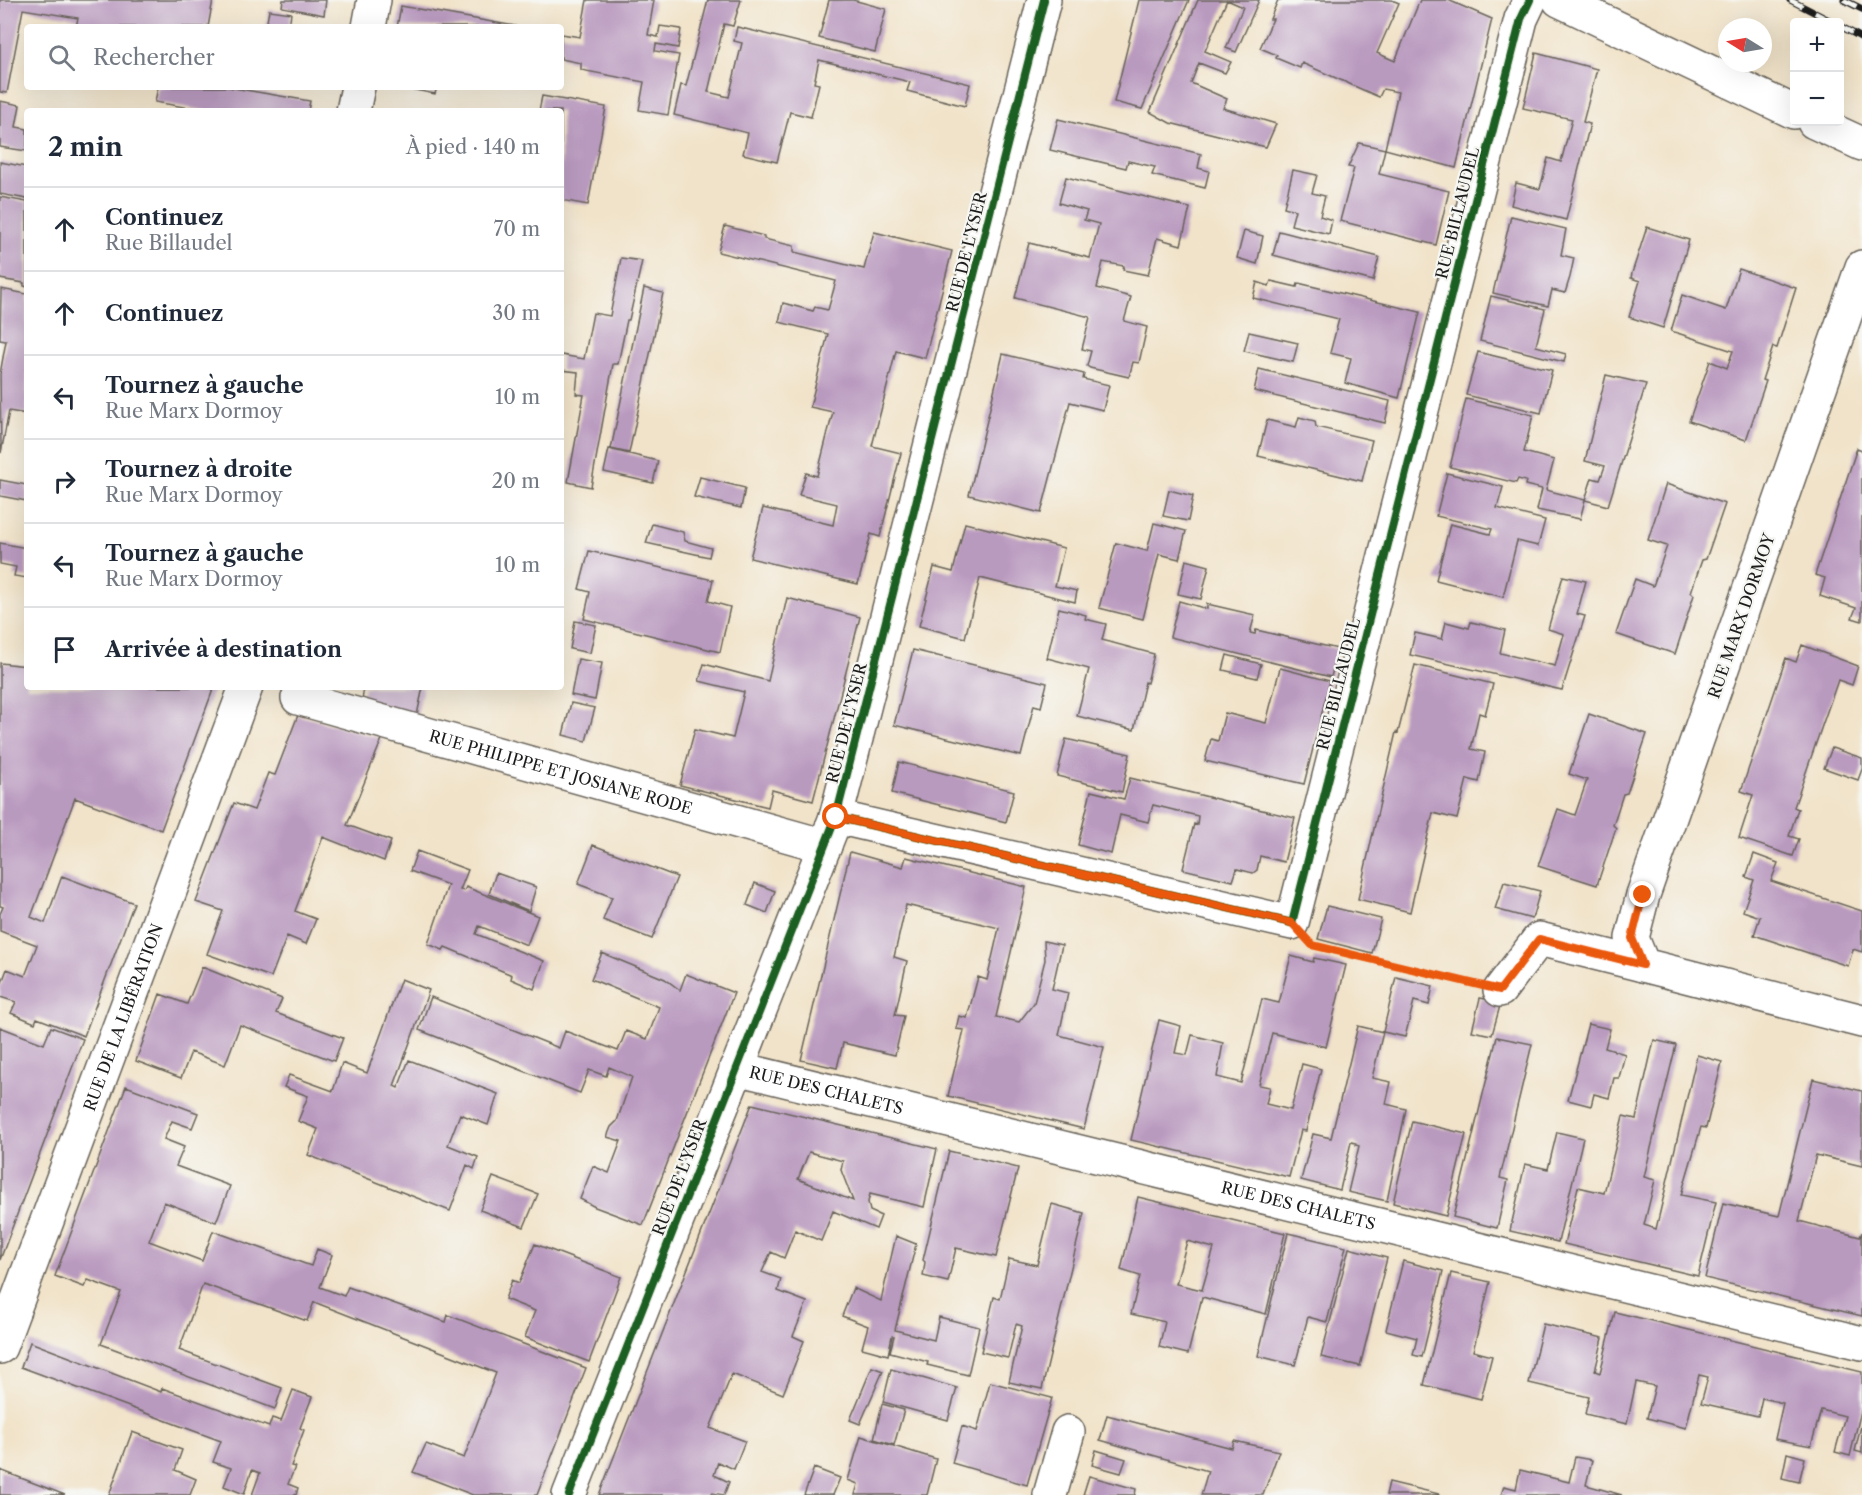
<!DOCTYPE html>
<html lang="fr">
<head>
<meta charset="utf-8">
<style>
  body { margin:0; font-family:"Libre Caslon Text",serif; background:#f6f6f7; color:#1f2937 }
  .controls { position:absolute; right:18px; top:18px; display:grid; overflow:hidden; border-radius:6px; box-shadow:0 6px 24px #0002 }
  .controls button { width:54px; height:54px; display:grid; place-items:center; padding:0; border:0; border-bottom:2px solid #e0e1e3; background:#fff; color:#1f2937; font:30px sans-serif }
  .compass { position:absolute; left:1718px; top:18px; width:54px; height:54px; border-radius:50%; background:#fff; box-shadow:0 6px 24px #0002; rotate:281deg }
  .stop { position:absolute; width:18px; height:18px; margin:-14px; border:4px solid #ea580c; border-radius:50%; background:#fff }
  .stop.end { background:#ea580c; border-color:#fff; box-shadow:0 2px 6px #0008 }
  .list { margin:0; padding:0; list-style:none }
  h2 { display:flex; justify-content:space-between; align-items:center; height:78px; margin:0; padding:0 24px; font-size:26px }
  h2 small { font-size:20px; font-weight:400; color:#747a83 }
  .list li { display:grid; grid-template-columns:39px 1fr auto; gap:18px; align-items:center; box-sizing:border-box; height:84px; padding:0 24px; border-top:2px solid #e0e1e3 }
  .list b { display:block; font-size:22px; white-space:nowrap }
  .list p { margin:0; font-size:20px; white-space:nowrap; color:#747a83 }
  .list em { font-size:20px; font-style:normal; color:#747a83 }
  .icon { flex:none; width:33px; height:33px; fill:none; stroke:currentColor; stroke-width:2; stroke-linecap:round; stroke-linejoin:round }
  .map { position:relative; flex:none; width:1862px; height:1495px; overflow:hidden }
  .search { position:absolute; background:#fff; box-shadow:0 6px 24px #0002; left:24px; top:24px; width:540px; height:66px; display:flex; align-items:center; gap:15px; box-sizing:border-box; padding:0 21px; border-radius:6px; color:#747a83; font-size:22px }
  .panel { position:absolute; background:#fff; box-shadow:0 6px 24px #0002; left:24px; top:108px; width:540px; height:582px; border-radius:6px }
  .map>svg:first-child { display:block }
  .building { fill:#b99abf; fill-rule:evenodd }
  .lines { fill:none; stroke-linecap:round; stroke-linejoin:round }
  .street-casing { stroke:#676259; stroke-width:36 }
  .path { stroke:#676259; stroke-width:4; stroke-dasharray:4.5 4.5; stroke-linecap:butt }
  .street { stroke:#fff; stroke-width:33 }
  .rail-casing { stroke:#1c1c1c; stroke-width:7 }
  .rail { stroke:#f6f6f2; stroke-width:4.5; stroke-dasharray:14; stroke-linecap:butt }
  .cycleway-casing { stroke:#f6f6f2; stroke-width:11 }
  .cycleway { stroke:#1b5e20; stroke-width:8 }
  .route { stroke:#ea580c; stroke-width:8 }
  .labels { text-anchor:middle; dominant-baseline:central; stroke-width:4.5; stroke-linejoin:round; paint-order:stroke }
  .street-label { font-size:16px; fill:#1c1c1c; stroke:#f6f6f2 }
</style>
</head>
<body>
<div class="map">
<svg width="1862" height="1495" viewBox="0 0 1862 1495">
  <rect width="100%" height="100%" fill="#f6f6f2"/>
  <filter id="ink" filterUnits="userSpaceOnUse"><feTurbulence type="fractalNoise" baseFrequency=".0167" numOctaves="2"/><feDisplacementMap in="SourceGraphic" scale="12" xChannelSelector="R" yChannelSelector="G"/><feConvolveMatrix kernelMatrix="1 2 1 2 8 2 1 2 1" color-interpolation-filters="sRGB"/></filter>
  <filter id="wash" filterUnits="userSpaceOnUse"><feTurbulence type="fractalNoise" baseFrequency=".008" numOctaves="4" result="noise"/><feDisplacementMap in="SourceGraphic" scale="24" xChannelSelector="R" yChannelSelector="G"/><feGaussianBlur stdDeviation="1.35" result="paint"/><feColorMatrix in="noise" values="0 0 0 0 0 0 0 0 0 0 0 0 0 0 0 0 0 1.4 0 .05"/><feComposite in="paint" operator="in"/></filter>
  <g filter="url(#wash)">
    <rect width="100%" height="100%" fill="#f1e3c9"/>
    <g id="blocks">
      <path class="building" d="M0,0h213l-5,27h-132l2,-9 -55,-9 -16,84 -7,-1z
        M283,0h43l-2,15 -42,-8z
        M587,0h67l-6,35 10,2 2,-11 21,3 -3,19 -22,-4 -1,7 24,4 -11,60 -29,-5 5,-28 -63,-12v-7l-20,-4v-25l19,3z
        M708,0h33l-8,26 -9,-2 -16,68 21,5 13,-54 -8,-2 3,-14 233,57 -5,22 -58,-15 3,-9 -91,-22 -5,23 5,1 -8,33 -21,-5 -13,50 -34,-8 5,-21 -74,-18 7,-30 5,1z
        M829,0h24l33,9 -11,43 -56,-14z
        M1139,0h50l-47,109 -28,-7z
        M1198,0h61l-23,52 -10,-4 17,-41 -16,-7 -22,51 26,11 -6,11 -26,-10 -8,20 36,16 -4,9 53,16 -10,23 -96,-24 -20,-11z
        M1278,0h114l7,3 -22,50 18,8 25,-61h28l44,19 -36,149 -71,-19 13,-57 -15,-3 -4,8 -77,-34 -2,5 -24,-10 1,-3 -17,-7 13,-29h-3z
        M401,6l114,20 -1,1h-117z
        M269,10l22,3 -2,14h-23z
        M1536,53l61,16 -14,53 7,2 -24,96 -55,-15 5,-22 24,6 8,-31 13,4 11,-43 -49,-11z
        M158,87h70l82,14 -2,10h-101l-52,-9z
        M400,87h37l-2,7z
        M542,96l64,11 -18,98 -27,-5v-89h-22z
        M0,101l20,4 -4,22 11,2v22l-27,-4z
        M1058,119l143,35 -3,14 11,3 -4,17 -53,-13 3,-8 -27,-6 -2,7 -76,-18z
        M1359,143l26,6 -6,25 70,17 -13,54 -96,-24 14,-53 -6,-1z
        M0,162l27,5v32l-27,-5z
        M1293,170l24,5 -5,18 13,3 -5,20 12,4 -3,14 -38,-9 4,-15 -11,-3z
        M1066,177l124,31 -9,37 -24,-7 -9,37 -25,-5 1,-4 -21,-4 -6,26 34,9 -7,24 23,6 -8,36 -6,-1 -4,15 -39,-9 -3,-2 4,-15 -9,-2 8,-32 -75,-19 14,-55 61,15 9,-34 -15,-4 3,-9 -28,-8z
        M0,197l27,5v85l-3,-1v-3l-24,-4z
        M1511,216l55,13 -5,26 13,3 -4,19 -5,16 -13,-3 -4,16 -55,-13z
        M725,226l39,10v3l30,7v6l70,17 10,-37 78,19 -27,107 -29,-7 -24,95 29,7 -21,84 -9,-3 -13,50 -108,-26 13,-50 70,17 4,-21 -38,-9 7,-22 11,3 16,-64 -23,-5 18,-73 -49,-12 4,-19 30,8 2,-4 13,3 8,-29 -118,-29z
        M1647,227l42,13 -26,88 -34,-11 11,-36 -9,-3 1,-5z
        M1244,231l19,5 -6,28 -20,-6z
        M1279,231l100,26 -6,24 -100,-26z
        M621,258l21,3 -13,59h-2l-9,44h-5l-22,123 -23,-5 16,-87 -8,-1 2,-22 -17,-2v-15l23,4 9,-46 17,3z
        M1739,269l57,19 -19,60 -4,-1 -11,33 4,1 -20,59 -57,-19 21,-60 17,7 6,-17 -62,-20 11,-36 44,15z
        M1271,281l26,6 1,-4 122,29 -21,86 -54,-15 6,-25 -21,-5 9,-34 -86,-21 4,-16 12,4z
        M644,288l19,5 -34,160 -18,-4z
        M1,289l26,5v120l-18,-3 -8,42 -1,-79 6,-33 -6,-1z
        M1491,296l54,13 -9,37 30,8 -2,8 -84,-21z
        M1249,332l49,11 -5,19 -49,-11z
        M1478,352l74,18 -11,43 -75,-18z
        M1003,354l81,20 -1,5 26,6 -6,25 -33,-8 -29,111 -72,-18z
        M1259,369l131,32 -5,22 -131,-32z
        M1606,375l40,9 -38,122 -23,-6 7,-22 8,2 5,-14 -20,-5z
        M1466,399l67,16 -9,37 30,8 -8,30 39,10 -5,19 -43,-9 5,-21 -17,-4 1,-4 -8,-2 -2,4 -66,-16z
        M1299,417l16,4 1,6 56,13 -10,41 -104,-25 9,-36 29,7z
        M1857,448l5,2v171l-10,-3 4,-10 -36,-12 5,-18 -10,-3z
        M609,449l49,12 -5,22 -49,-11z
        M1447,473l56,14 -6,21 48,12 -7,26 -21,-5 -14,56 -67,-17 14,-56 40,10 2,-5 -56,-13z
        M700,477l45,11 -4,20 -47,-11z
        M0,480l27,5v16l-27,-5z
        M1666,484l59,20 -19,55 -4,1 -11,32 3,3 -19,59 -59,-20 19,-55 18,7 14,-40 -19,-6z
        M1169,490l24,6 -5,25 -25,-5z
        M965,523l99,25 -9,38 22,5 -2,11 -95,-24 -15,60 -46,-12 15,-59 19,5z
        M1154,523l32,8 -7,28 -20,-5 -16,65 -44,-11 17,-65 31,8z
        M652,524l31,8 2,9 26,7 -2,9 -63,-14z
        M0,543l27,5v30l-13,-2 2,-9 -16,-3z
        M589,551l124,29 -5,21 22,6 -10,45 -136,-33 6,-27 -11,-3z
        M1186,560l23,6 -8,33 -23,-5z
        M1563,576l23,5 -9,33 8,2 -23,74 -152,-35 5,-22 27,6 4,-17 23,6 2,-6 34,8 -5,23 55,13 9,-32 -16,-5z
        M787,598l73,19 -47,184 -41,-11 -4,17 -88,-22 15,-56 38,9 11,-46 -45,-11 5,-17 64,17z
        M1179,601l28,8v-5l48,11 -5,18 5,1 1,-4 82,19 -7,28 -161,-40z
        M1059,608l27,7 -1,4 21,5 -4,16 52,14 -7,29 -2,-1 -11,48 -57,-14 12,-47 -42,-11z
        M575,621l21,4 -6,28 -20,-4z
        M1802,645l56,21 -6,19 -14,-5 -22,63 -22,64 4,2 -9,27 10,3 -6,17 -54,-18 14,-43 -12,-4 45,-133 10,4z
        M913,650l134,33 -6,24 -7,-2 -13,51 -127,-31z
        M1227,655l34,9 -4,14 -34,-8z
        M578,659l24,4 -7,37 -24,-5z
        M0,663l27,3v21h187l-53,143 -86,-32 -44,119 14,6 17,-47 72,27 -50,133 -47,-18 -2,5 -24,-10 5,-11 -16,-5v-9l7,-19 18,7 12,-31 -37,-14v-17l3,-7 -3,-1z
        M1415,665l78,19 -8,31 -6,-2 -8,36 14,3 -6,30 -12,-3 -10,40 -24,-6 -23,99 -52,-13 38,-167 2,1z
        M1280,668l50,13 -26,103 -99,-23 6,-22 7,2 7,-28 41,10z
        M364,687h59l-6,28 -55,-15z
        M571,703l24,5 -9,33 -23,-6z
        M1589,714l58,20 -20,59 -4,1 -10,31 3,3 -19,57 -59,-19 20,-57 17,6 12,-35 -18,-6z
        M298,715l84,24 -35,86 44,16 -7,20 -61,-24 -28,74 21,8 -10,25 -19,-8 -16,41 -64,-23 16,-43 -27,-9 38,-99 20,7 14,-37 7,2z
        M1066,739l64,15 -8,38 -65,-16z
        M1832,748l30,10v11l-4,11 -34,-12z
        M899,762l115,29 -8,31 -114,-29z
        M1130,778l165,40 -11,44 -24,-6 -3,14 -4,3 -16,-4 -4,12 -50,-12 11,-45 3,1 1,-9 -45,-11 -5,17 -28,-7 -9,39 -33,-9 13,-54 33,8z
        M593,845l84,32 -25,62 -49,-19 9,-23 -34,-13z
        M417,851l51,19 -8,20 4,1 2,-4 72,29 -11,29 -48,-19 -3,8 68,27 -10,28 -23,-10 1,-4 -67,-28 -2,3 -15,-6 20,-59 -38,-14z
        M850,852l53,15 3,-10 120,30 -30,130 23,5 15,-19 11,-43 -1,-19 18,4 -10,44 16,4 -9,42 45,12 -20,82 -136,-33 16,-66 -8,-1 3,-13 8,2 11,-41 9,3 12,-52 -56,-14 -37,-9 -12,52 13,4 -12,54 9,1 -9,39 -52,-12 -6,25 -36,-8z
        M1754,854l24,9 -7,18 91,30v41l-9,-3 -5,17 -94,-31 6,-18 -17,-6 11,-31 -8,-3z
        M496,873l40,14 -7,24 -40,-17z
        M1504,882l36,9 -8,28 -37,-10z
        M755,883l20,8 -8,22 -20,-8z
        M1327,906l54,13 -9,34 -54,-14z
        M602,953l63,26 15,11 6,-16 48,19 -91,232 -48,-18 -15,-8 13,-33 16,7 12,-32 -14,-4 4,-10 6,-6 15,-44 -23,-10 -3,9 -17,-6 -9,23 -161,-63 12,-33 128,51 6,-17 53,20 8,-20 21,8 12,-32 -68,-28z
        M1291,956l22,6 1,-4 32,7 -20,82 -54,-14 -13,52 11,2 -4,17 25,6 11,-46 19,5 -15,62 -5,-1 -12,47 -158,-37 28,-120 22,6 -6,27 12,2 5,-20 31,8 -6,34 24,6 21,-84 17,4z
        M202,967l80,32 -6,14 67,25 -9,23 -94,-36 -15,40 -34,-13 -10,26 -45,-17 24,-67 27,10z
        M1396,977l37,9 -4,19 -15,-4 -9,36 -22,-5 -11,46 19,4 -5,22 20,5 -19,92 -39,-9 11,-46 -3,-1v-2l-5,-1 -11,48 -39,-10 12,-46 18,4 27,-112 25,6z
        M401,979l28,11 -35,96 4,2 11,-28 89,34 -10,31 -28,-11 -12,31 30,12 -4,12 -7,-4 -17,46 -142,-56 10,-26 -20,-8 10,-25 -24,-9 5,-12 44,16 9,-28 25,10z
        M1480,998l21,4 -9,33 -20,-4z
        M1588,1024l22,5 -5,19 20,6 -6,24h-5l-5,20 -15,-4 -3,12 -23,-6z
        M0,1027l44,17 7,-17 32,12 -83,221z
        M1497,1037l35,7 -32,134 8,2 -11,48 -44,-11z
        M1654,1040l22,5 -32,132 11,3 -11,45 12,4 41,-174 25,7 -16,66 -5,-1 -20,68 35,7 -18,74 -134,-32 14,-57 26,6 19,-77 13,3z
        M1813,1079l49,12v75l-46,-11 -17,66 61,16 2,-5v84l-157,-38 18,-75 56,13z
        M126,1086l72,27 -6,15 -20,-7 -8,18 20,8 -8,19 54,20 -14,36 -52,-20 -15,39 53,20 11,-30 98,35 6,-17 15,6 -12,32 24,9 4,-9 98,35 2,-7 138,53 -49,127h-64l-60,-23 13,-28 38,14 32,-85 -182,-71 -7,19 -104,-37 -24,66 103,38 -7,21 -174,-65 20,-52 -33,-12 -4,7 -29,-11z
        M752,1104l185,45 -13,58 -54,-13 -2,8 2,9 11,5 -5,13 -43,-18 -12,30 -26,-11 -11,28 -13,-6 -9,20 19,7 -3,12 29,11 -14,34 11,5 -21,53 -51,-20 -22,54 35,13 -11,28 -16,-7 -4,13 15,7 -5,13 -12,-2 -1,2h-112zM809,1152l34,9 -2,9 12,31 -55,-22z
        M1412,1121l54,13 -20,82 -53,-13z
        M1557,1132l26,6 -25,104 -48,-11 15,-67 23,5z
        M949,1151l69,17 -22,89 -40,-9 -8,34 -25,-6 2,-14 -2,-2z
        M493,1177l45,17 -14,33 -44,-17z
        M1138,1197l147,36 -19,81 -64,-17 -14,57 -29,-7 6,-25 -34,-8 9,-38 -19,-6zM1187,1241l27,7 -12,42 -26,-6z
        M1052,1204l32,9 -42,176 -33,-7 13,-56 -6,-2 -8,34 -27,-6 13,-55 6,2 9,-40 28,6z
        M1288,1233l58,14 -19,75 -19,-5 -13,48 -37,-9z
        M896,1236l20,8 -21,86 39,10 5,-23 40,10 -11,48 -41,-10 1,-3 -38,-10 4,-16h-2l-4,19 -26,-7 6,-22 -26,-10 11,-28 28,13z
        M535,1244l86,33 -32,85 -64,-25 10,-26 -30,-12 7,-19 7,3z
        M1349,1248l38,10 -27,108 -39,-9z
        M1403,1261l40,10 -21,86 -9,-2 4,-17 -31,-8z
        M1451,1273l39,9 -17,69 19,5 -11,43 -57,-14z
        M1615,1312l247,60v35l-12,49 -15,-4 10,-36 -24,-6 -10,36 -36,-7 8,-36 -21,-5 -4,18 -57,-13 7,-26 -9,-2 -13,53 -39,-10 8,-32 -19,-4 -9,42 -42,-10 4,-17 -60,-14 14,-59 60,14 -8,33 5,2z
        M30,1342l131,50 1,-4 107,39 3,-9 9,3 12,-31 19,7 -12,31 4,2 -13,36 4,1 -7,17 10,4 -2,7h-44l8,-22 -8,-3 -8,24 -20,-8 7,-18 -18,-6 8,-21 -200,-74z
        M872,1367l11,4 -23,53 -10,-4z
        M891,1369l66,19 -9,32 -65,-18z
        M990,1382l62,16 -25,87 -75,-22 10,-37 15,5z
        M882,1404l22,6 -10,35 -20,-6z
        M1107,1415l125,33 2,-7 45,10 -16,44h-62l7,-24 -108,-31z
        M1861,1426h1v27l-7,-2z
        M132,1432l50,18 -7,20 21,9 -6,16h-81z
        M861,1436l75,23 -9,36h-72l3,-11 -10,-4z
        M1096,1450l30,9 -5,14 -29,-8z
        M1787,1453l18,5 -6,24 -17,-4z
        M1575,1457l17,3 -6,25 36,10h-121l3,-9 12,3 4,-19 49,12z
        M814,1468l26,10 -7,17h-29z
        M0,1470l65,25h-65z
        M1089,1476l47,13 -1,6h-52z
        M1389,1482l50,12v1h-53z"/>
    </g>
  </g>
  <g filter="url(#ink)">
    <use href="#blocks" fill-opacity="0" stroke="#676259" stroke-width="1.5"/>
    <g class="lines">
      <defs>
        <g id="street">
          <path d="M1559,0l235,112"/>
          <path d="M369,27l5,-27"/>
          <path d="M353,111l5,-24"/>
          <path d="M1814,122l48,22"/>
          <path d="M1862,267l-219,628 -11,43 11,27 219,56"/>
          <path id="s1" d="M298,698l527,148"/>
          <path d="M836,817l456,106 229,-904 9,-19"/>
          <path d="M1500,990l39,-51 104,26"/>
          <path id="s2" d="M736,1068l1126,275"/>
          <path id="s3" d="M0,1347l246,-660"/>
          <path d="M569,1495l267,-678 208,-817"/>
          <path d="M1050,1495l18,-63"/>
        </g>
      </defs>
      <use href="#street" class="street-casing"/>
      <path class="path" d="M1324,948l139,33"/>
      <use href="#street" class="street"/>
      <defs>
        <path id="rail" d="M1790,0l43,22
          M1844,0l18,9
          M1840,26l22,12"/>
      </defs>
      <use href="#rail" class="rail-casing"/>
      <use href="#rail" class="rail"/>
      <defs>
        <path id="cycleway" d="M836,817l456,106 229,-904 9,-19
          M569,1495l267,-678 208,-817"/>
      </defs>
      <use href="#cycleway" class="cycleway-casing"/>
      <use href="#cycleway" class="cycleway"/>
    </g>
  </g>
  <g class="lines" filter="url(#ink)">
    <path class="route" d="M836,817l456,106 20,22 188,45 39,-51 104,26 -11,-27 11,-43"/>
  </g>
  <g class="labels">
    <g class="street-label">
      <text transform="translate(1457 213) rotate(-76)">RUE BILLAUDEL</text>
      <text transform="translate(966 252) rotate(-76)">RUE DE L'YSER</text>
      <text transform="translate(1741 616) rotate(-71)">RUE MARX DORMOY</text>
      <text transform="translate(1338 684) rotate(-76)">RUE BILLAUDEL</text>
      <text transform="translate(846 723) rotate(-76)">RUE DE L'YSER</text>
      <text stroke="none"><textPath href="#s1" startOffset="273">RUE PHILIPPE ET JOSIANE RODE</textPath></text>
      <text stroke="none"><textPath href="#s3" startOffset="352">RUE DE LA LIBÉRATION</textPath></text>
      <text stroke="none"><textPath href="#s2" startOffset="93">RUE DES CHALETS</textPath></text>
      <text transform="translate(679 1177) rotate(-69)">RUE DE L'YSER</text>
      <text stroke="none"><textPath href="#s2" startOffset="579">RUE DES CHALETS</textPath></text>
    </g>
  </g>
</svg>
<div class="controls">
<button>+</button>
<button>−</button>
</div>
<svg class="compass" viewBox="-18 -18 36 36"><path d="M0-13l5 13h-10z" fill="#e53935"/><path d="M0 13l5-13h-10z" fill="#747a83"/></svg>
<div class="stop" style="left:836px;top:817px"></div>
<div class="stop end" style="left:1643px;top:895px"></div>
<div class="search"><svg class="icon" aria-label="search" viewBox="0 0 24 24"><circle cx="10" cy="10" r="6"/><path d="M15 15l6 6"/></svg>Rechercher</div>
<section class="panel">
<h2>2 min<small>À pied · 140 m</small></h2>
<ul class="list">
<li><svg class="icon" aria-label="ahead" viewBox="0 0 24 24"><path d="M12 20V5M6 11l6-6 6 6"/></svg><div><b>Continuez</b><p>Rue Billaudel</p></div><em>70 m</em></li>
<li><svg class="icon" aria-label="ahead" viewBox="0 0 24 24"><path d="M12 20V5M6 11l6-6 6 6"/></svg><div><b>Continuez</b></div><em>30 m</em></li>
<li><svg class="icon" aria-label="left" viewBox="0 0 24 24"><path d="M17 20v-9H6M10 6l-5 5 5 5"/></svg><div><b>Tournez à gauche</b><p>Rue Marx Dormoy</p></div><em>10 m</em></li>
<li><svg class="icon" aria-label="right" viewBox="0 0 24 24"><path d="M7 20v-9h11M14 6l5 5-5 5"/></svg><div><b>Tournez à droite</b><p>Rue Marx Dormoy</p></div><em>20 m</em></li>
<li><svg class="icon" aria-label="left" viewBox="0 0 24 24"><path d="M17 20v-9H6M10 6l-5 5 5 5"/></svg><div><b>Tournez à gauche</b><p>Rue Marx Dormoy</p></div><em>10 m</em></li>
<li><svg class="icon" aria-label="arrive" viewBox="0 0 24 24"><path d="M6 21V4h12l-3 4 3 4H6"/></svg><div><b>Arrivée à destination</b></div></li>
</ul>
</section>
</div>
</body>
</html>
